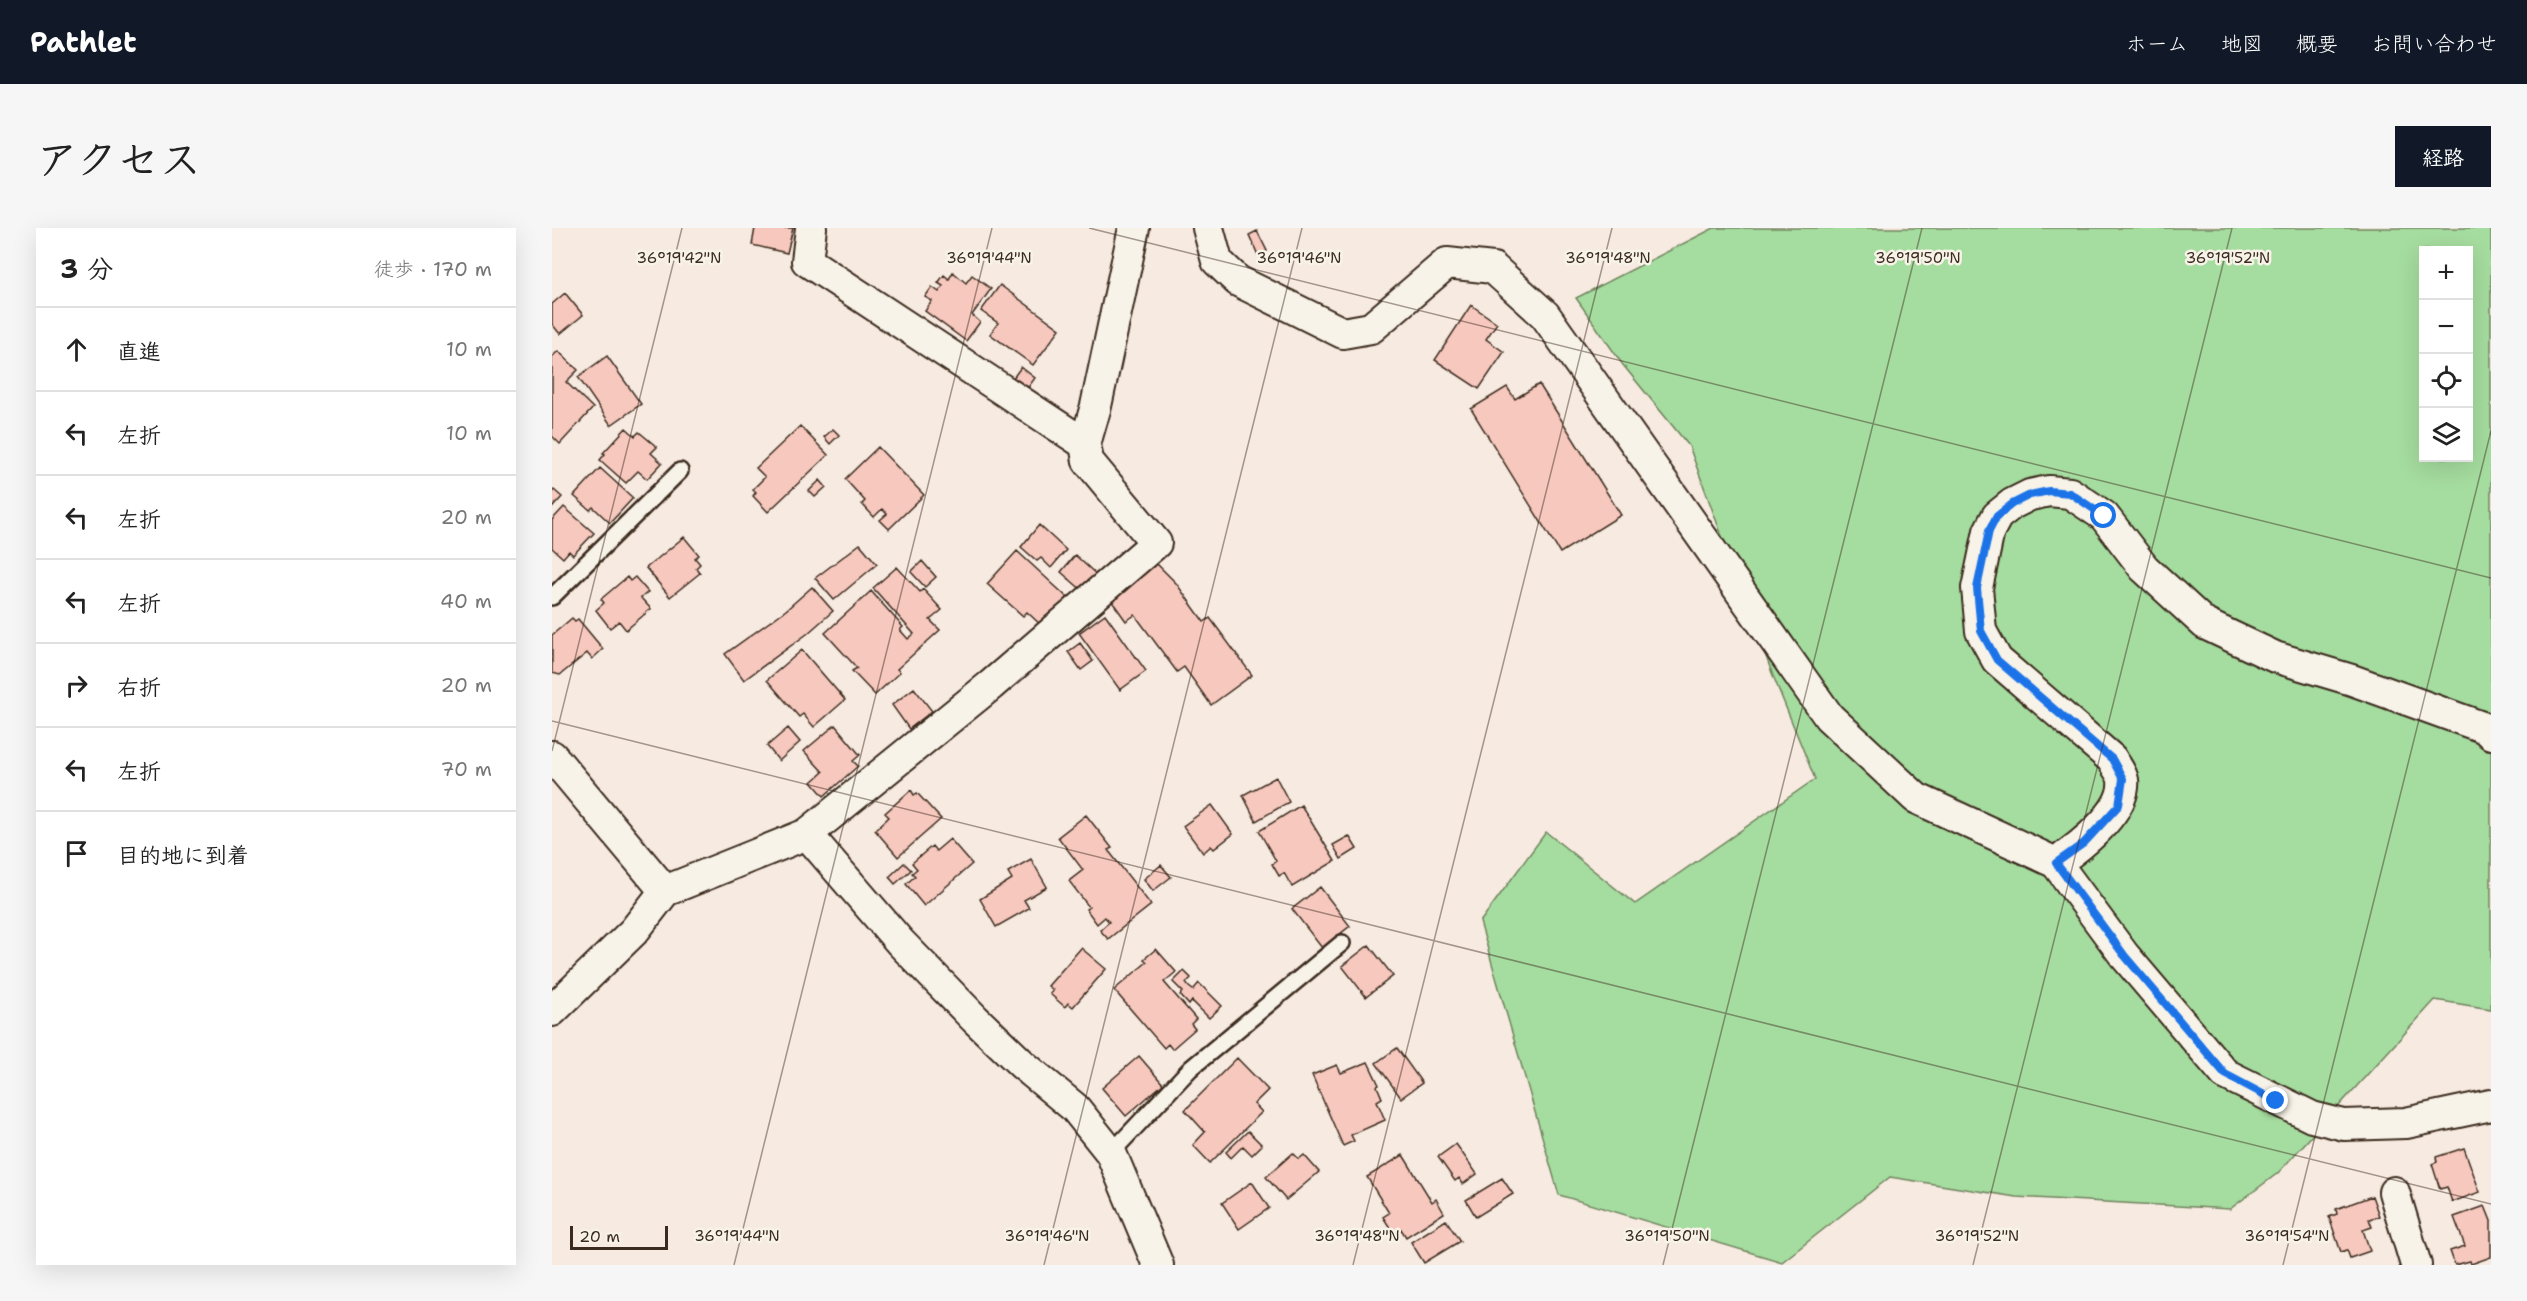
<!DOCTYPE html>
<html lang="ja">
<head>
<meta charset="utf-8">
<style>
  body { margin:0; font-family:"Shantell Sans","Klee One",sans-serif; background:#f6f6f6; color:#222 }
  .controls { position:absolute; right:18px; top:18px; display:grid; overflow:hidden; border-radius:0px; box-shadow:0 6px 24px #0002 }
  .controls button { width:54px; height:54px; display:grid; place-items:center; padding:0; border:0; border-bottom:2px solid #e0e0e0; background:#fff; color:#222; font:30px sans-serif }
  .scale { position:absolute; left:18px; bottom:15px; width:98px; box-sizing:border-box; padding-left:6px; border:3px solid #3b2a1e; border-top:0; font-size:16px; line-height:21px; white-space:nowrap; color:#3b2a1e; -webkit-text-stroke:4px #f7f3e8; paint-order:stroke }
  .stop { position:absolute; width:18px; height:18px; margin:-14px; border:4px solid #1a73e8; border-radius:50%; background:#fff }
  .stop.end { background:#1a73e8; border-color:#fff; box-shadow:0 2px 6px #0008 }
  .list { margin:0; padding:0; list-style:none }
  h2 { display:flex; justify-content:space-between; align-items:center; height:78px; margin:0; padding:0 24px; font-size:26px }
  h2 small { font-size:20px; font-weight:400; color:#767676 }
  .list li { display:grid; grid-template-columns:39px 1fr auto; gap:18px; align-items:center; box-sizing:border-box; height:84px; padding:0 24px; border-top:2px solid #e0e0e0 }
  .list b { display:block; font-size:22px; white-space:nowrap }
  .list em { font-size:20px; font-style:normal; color:#767676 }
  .icon { flex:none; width:33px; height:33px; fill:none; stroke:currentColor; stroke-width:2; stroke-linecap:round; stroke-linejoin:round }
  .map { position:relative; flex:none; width:1939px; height:1037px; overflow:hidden; border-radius:0px }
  header { display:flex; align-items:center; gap:36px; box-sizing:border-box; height:84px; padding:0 30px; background:#111827; color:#fff }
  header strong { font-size:28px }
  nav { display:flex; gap:33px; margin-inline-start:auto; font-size:21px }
  .intro { display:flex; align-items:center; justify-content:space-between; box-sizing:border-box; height:144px; padding:0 36px }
  h1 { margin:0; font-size:42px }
  .button { padding:15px 27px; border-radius:0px; background:#111827; color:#fff; font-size:21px; font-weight:700 }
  main { display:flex; gap:36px; padding:0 36px }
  aside { flex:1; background:#fff; border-radius:0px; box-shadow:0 6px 24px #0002 }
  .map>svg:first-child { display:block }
  .green { fill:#a5dc9f; stroke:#70835e; stroke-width:1.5; fill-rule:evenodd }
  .building { fill:#f7c8be; stroke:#3b2a1e; stroke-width:1.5 }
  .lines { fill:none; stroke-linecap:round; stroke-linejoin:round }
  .lane-casing { stroke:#3b2a1e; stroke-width:20 }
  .street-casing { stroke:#3b2a1e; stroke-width:34 }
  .lane { stroke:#f7f3e8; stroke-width:15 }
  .street { stroke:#f7f3e8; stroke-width:30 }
  .route { stroke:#1a73e8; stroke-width:8 }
  .ticks { fill:none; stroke:#3b2a1e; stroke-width:1.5; stroke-opacity:0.45 }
  .ticks-label { font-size:15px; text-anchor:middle; fill:#3b2a1e; stroke:#f7f3e8; stroke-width:5; stroke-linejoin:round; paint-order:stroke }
</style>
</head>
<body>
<header>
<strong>Pathlet</strong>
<nav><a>ホーム</a><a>地図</a><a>概要</a><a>お問い合わせ</a></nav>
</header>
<div class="intro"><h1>アクセス</h1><a class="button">経路</a></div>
<main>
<aside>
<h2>3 分<small>徒歩 · 170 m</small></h2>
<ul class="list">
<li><svg class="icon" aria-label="ahead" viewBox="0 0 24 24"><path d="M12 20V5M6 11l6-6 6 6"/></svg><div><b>直進</b></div><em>10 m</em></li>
<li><svg class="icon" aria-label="left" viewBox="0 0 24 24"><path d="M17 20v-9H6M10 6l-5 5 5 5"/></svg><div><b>左折</b></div><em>10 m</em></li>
<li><svg class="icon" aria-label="left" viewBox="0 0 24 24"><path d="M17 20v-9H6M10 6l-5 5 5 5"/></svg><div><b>左折</b></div><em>20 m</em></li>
<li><svg class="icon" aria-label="left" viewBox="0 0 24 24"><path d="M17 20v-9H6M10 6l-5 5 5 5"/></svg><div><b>左折</b></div><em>40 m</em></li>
<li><svg class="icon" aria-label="right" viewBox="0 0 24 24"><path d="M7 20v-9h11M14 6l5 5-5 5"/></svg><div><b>右折</b></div><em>20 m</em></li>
<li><svg class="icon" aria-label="left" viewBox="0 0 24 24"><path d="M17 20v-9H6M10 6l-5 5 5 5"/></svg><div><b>左折</b></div><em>70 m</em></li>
<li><svg class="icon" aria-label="arrive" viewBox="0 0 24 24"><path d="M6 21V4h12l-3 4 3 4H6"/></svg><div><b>目的地に到着</b></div></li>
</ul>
</aside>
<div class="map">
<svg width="1939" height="1037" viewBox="0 0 1939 1037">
  <rect width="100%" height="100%" fill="#f7eae0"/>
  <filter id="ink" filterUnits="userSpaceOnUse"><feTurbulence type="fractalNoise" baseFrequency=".0167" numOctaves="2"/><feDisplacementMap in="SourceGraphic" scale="12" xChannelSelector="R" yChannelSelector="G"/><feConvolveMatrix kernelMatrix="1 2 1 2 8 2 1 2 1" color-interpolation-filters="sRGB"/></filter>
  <g filter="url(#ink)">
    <path class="green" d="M1162,0h777v781l-56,-9 -157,173 -48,36 -214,-12 -126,-20 -108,85 -223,-67 -79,-273 66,-90 89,72 180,-125 -43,-106 -83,-227 -66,-81 -47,-67zM1872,22h44v208h-44z"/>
    <path class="building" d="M203,0h38l-6,25 -35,-8z
      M705,3l10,20 -9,4 -9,-20z
      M401,44l13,11 6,-8 19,14 -19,26 8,7 -14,19 -41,-30 7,-10 -7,-4 7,-10 7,5 4,-6 -5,-3 6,-8 5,4z
      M448,57l60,44 -27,36 -43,-31 8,-11 -17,-12z
      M13,65l18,22 -23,19 -8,-10v-20z
      M919,77l26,18 -11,16 18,13 -25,37 -44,-29z
      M6,123l20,19 -12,12 27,26 -33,36 -8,-8v-79z
      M55,128l34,48 -30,21 -33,-48z
      M469,139l14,11 -11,15 -14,-11z
      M987,156l82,131 -61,38 -89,-144 36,-22 8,12z
      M248,198l28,29 -60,57 -15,-16 3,-4 -3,-3 12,-12 -9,-9z
      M74,200l9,8 4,-4 18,15 -6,6 11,10 -15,16 -9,-8 -12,12 -26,-23 5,-6 -2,-1z
      M281,201l6,6 -9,9 -6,-7z
      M326,219l46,48 -35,34 -9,-9 7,-6 -5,-5 -8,8 -12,-13 3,-3 -20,-22z
      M48,240l33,30 -23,25 -17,-16 -3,3 -16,-14z
      M268,252l6,7 -11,10 -6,-6z
      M2,262l8,7 -10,11v-16z
      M12,279l30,26 -21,22 -4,-4 -6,7 -11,-10v-28z
      M487,297l27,25 -15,18 -10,-10 -4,3 -16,-14z
      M132,309l15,18 -4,3 5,6 -4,4 4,5 -30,24 -24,-29z
      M308,316l17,20 -43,36 -19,-22z
      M465,323l52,48 -26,28 -16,-15 -4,4 -36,-32z
      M523,327l23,21 -14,16 -23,-20z
      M370,333l14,16 -11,10 -14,-15z
      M602,333l22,22 28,39 6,-4 42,57 -41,30 -27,-38 -7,5 -42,-57 -9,6 -15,-21z
      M345,339l23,25 3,-3 19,21 -12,10 10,10 -43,39 3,3 -25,23 -23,-24 5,-3 -32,-35 46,-42 32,36 -3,3 8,9 6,-5 -41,-46z
      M75,349l3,4 5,-4 13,15 -7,6 10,11 -25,21 -7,-9 -9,7 -14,-18 8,-7 -3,-4z
      M260,359l21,24 -26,23 -63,46 -19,-26 61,-44z
      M553,386l41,57 -26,19 -41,-57z
      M20,390l3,3 3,-2 25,30 -11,10 -5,-6 -27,22 -8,-2v-38z
      M528,415l13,18 -12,9 -13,-18z
      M250,422l43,50 -31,27 -11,-13 -4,3 -32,-37z
      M362,460l18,23 -23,18 -17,-24z
      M283,497l25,30 -7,6 5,5 -34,30 -12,-14 11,-10 -19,-21z
      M236,500l12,14 -21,19 -12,-15z
      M724,549l13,25 -33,19 -13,-26z
      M359,562l3,5 3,-2 24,26 -43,38 -23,-27 14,-13 -4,-4z
      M660,577l21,29 -19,15 -3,-3 -8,7 -20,-27z
      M749,577l34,56 -43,26 -8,-14 -5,3 -7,-12 4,-3 -17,-30z
      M534,587l26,33 -4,2 43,55 -43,34 -8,-9 9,-8 -4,-5 -8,7 -11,-15 3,-2 -20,-26 14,-11 -25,-33z
      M797,608l8,13 -16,10 -8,-14z
      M398,611l22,25 -48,42 -18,-22 9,-8 -3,-3 5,-4 -5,-6 20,-17 4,5z
      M479,631l16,28 -23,13 5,8 -33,19 -16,-28 32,-20 -4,-7z
      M352,635l7,7 -16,14 -6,-7z
      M609,637l10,12 -18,14 -9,-12z
      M768,659l30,39 -28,22 -30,-39z
      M817,717l24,31 -27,21 -24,-31z
      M529,720l25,21 -33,38 -5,-4 -3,4 -15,-13 3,-4 -5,-4z
      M604,721l20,23 -12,10 32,37 -5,5 4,5 -23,20 -4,-5 -4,4 -50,-58 33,-28 -3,-3z
      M632,743l7,7 -5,5 3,4 4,3 6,-7 23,23 -13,12 -17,-17 -3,4 -9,-10 3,-3 -10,-10z
      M845,820l25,35 -21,15 -25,-35z
      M587,828l24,28 -37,32 -24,-28z
      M685,830l31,32 -14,14 8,8 -52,51 -17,-18 12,-13 -20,-22z
      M816,834l11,23 -2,1 5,12 -5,3 8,19 -34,15 3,6 -11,5 -31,-71 25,-10 4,8z
      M696,903l14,14 -10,10 -9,-9 -12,12 -5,-6z
      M904,916l21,30 -14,10 -4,-6 -4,3 -17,-24z
      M1912,920l16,44 -28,10 -5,-15 -7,2 -8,-25 5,-2 -1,-5z
      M741,925l6,6 5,-4 15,17 -33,28 -20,-23z
      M851,927l29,47 4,-3 8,14 -38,24 -5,-8 -7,5 -11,-17 6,-4 -22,-36z
      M950,950l11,16 -37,23 -10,-17z
      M700,954l17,26 -30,21 -17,-26z
      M1820,968l7,20 -10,3 3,8 -9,3 7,21 -20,7 -3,-8 -6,2 -12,-35 8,-3 -1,-5z
      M1933,978l6,15v36l-20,7 -1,-3 -15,4 -5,-14 15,-5 -11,-29z
      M894,992l14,21 -36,22 -13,-21z"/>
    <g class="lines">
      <defs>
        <path id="lane" d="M0,369l128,-126
          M559,925l79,-84 152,-126"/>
        <path id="street" d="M259,0l-4,33 278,183
          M656,0l9,33 21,20 105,52 28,-5 76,-65 46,5 52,47 284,402 87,81 140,65 68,92 101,119 87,43 32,8 62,-2 85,-18
          M0,528l113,135
          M255,606l184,-149 165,-142 -68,-82 -3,-17 11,-38 38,-178
          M1504,635c23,-16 71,-52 67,-83 -1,-7 -8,-15 -11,-21l-115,-99 -16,-29 -4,-43 12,-57 8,-15 15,-12 18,-9 19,-4 21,2 34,23 40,52 61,56 70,33 77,23 133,48 6,6
          M0,783l82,-80 31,-40 142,-57 93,108 75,77 48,46 52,43 36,45 47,112
          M1842,964l22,73"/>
      </defs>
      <use href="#lane" class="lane-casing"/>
      <use href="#street" class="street-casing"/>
      <use href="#lane" class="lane"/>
      <use href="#street" class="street"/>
    </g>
  </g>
  <g class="lines" filter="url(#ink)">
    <path class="route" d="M1552,288l-34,-23 -21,-2 -19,4 -18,9 -15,12 -8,15 -12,57 4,43 16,29 115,99 11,20 -4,26 -35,38 -28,20 68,92 101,119 51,27"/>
  </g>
  <path class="ticks" d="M537,0l1402,350M0,493l1939,483M0,523l130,-523M182,1037l258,-1037M492,1037l258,-1037M801,1037l259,-1037M1111,1037l259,-1037M1421,1037l259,-1037M1731,1037l208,-834"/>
  <g class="ticks-label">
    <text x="127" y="35">36°19'42"N</text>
    <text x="1366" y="35">36°19'50"N</text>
    <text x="437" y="35">36°19'44"N</text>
    <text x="747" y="35">36°19'46"N</text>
    <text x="1056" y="35">36°19'48"N</text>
    <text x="1676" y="35">36°19'52"N</text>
    <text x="185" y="1013">36°19'44"N</text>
    <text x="495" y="1013">36°19'46"N</text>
    <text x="805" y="1013">36°19'48"N</text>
    <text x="1115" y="1013">36°19'50"N</text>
    <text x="1425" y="1013">36°19'52"N</text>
    <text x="1735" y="1013">36°19'54"N</text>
  </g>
</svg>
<div class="controls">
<button>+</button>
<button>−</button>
<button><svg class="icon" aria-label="locate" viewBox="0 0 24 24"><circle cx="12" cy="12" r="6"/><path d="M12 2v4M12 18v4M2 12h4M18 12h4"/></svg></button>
<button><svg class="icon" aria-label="layers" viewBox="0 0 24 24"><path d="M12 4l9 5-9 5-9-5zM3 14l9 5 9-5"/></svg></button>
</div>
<div class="scale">20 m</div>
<div class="stop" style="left:1552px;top:288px"></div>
<div class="stop end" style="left:1724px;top:873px"></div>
</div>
</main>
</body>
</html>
